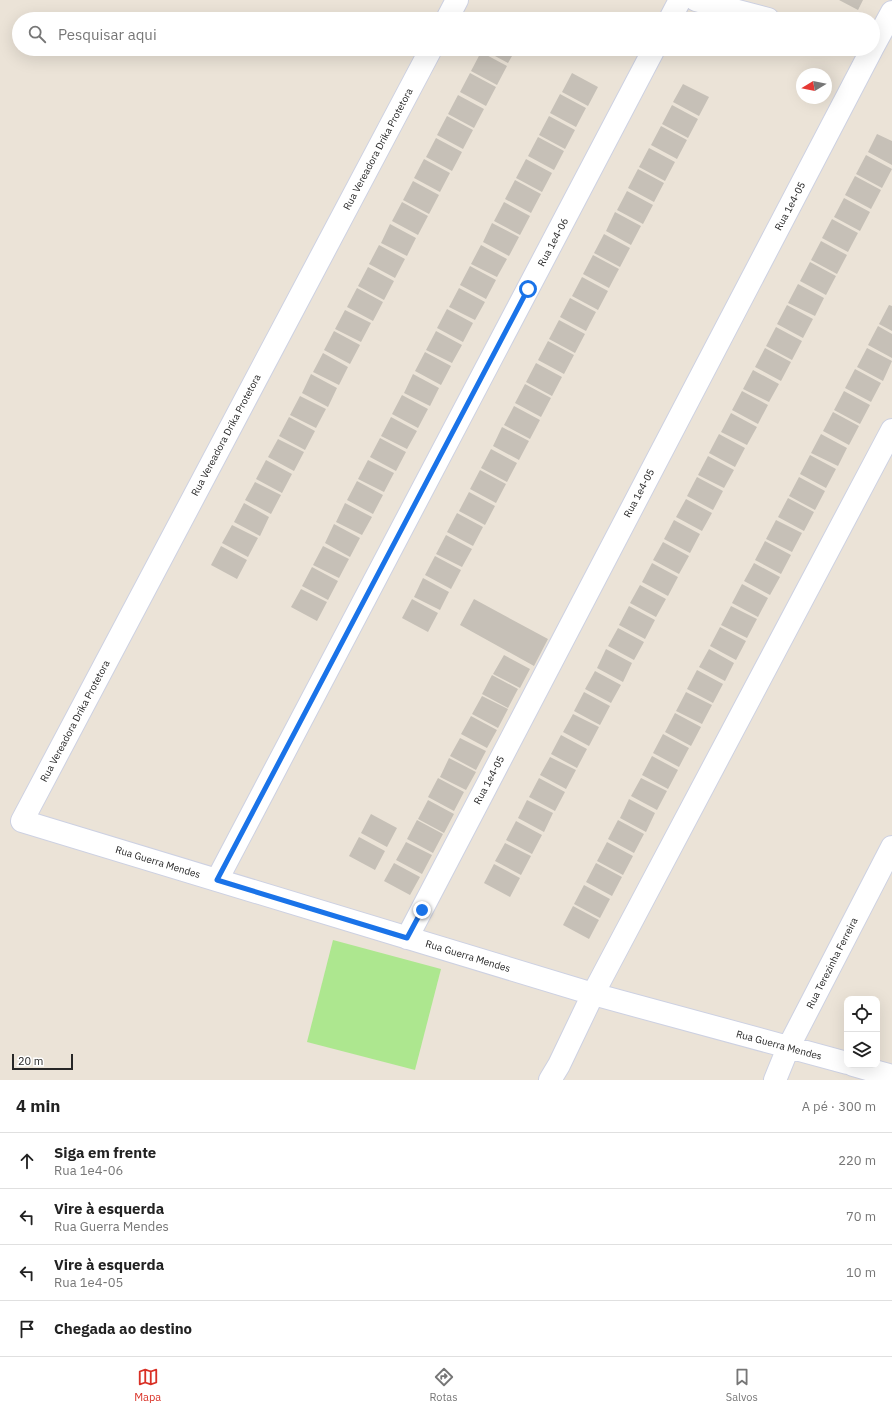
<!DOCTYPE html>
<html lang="pt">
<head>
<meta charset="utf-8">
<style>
  body { margin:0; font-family:"IBM Plex Sans",sans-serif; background:#f6f6f6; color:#222 }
  .controls { position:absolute; right:12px; bottom:12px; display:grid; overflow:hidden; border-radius:8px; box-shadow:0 4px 16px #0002 }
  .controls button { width:36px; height:36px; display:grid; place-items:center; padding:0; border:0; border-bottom:1px solid #e0e0e0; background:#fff; color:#222; font:20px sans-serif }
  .compass { position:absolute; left:796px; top:68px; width:36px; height:36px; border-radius:50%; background:#fff; box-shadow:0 4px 16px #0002; rotate:260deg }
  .scale { position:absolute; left:12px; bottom:10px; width:61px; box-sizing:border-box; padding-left:4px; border:2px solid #272727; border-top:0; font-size:11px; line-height:14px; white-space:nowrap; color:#272727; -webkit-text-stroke:3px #fff; paint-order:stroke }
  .stop { position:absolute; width:12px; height:12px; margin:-9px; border:3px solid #1a73e8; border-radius:50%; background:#fff }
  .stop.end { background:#1a73e8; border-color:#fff; box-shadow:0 1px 4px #0008 }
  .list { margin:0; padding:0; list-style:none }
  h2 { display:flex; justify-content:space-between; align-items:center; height:52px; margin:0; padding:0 16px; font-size:17px }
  h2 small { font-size:13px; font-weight:400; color:#767676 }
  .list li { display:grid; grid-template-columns:26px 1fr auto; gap:12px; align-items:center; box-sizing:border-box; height:56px; padding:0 16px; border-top:1px solid #e0e0e0 }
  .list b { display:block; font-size:15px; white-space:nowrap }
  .list p { margin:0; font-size:13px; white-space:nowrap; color:#767676 }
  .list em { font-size:13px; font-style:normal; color:#767676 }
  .icon { flex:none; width:22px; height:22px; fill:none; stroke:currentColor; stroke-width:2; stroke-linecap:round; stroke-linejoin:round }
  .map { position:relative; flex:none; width:892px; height:1080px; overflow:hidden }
  .search { position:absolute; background:#fff; box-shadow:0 4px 16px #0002; left:12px; right:12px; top:12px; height:44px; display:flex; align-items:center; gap:10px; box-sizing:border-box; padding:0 14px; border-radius:22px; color:#767676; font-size:15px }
  .sheet { height:276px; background:#fff }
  nav { display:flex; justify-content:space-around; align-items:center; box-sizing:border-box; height:56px; border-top:1px solid #e0e0e0; background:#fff; font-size:11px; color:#767676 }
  nav a { display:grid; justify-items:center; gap:2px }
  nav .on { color:#d93025 }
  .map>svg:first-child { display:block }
  .green { fill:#ade78f }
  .building { fill:#c6c0b7 }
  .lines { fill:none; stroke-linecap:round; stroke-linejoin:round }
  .minor-casing { stroke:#cdd1e2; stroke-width:24 }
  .minor { stroke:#fff; stroke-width:22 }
  .route { stroke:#1a73e8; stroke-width:5 }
  .labels { text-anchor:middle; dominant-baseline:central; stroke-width:4; stroke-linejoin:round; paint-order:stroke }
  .street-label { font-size:10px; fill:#272727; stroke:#fff }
</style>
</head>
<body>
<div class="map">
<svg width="892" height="1080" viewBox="0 0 892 1080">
  <rect width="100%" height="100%" fill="#ebe3d7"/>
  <path class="green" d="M333,940l108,29 -26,101 -108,-28z"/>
  <path class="building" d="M839,0h24l-5,10z
    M482,49h34l-8,14z
    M481,52l26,14 -10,19 -26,-14z
    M470,73l26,14 -10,19 -26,-14z
    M572,73l26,14 -10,19 -26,-14z
    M683,84l26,13 -10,19 -26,-14z
    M560,94l26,14 -10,19 -26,-14z
    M458,95l26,14 -10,19 -26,-14z
    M672,105l26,14 -10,19 -26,-14z
    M447,116l26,14 -10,19 -26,-14z
    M549,116l26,14 -10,19 -26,-14z
    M661,126l26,14 -10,19 -26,-14z
    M877,134l15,7v24l-24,-13z
    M538,137l26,14 -10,19 -26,-14z
    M436,138l26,14 -10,19 -26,-14z
    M649,148l26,14 -10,19 -26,-14z
    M866,155l26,14 -10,19 -26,-14z
    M424,159l26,14 -10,19 -26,-14z
    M526,159l26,14 -10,19 -26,-14z
    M638,169l26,14 -10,19 -26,-14z
    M855,176l26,14 -10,19 -26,-14z
    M515,180l26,14 -10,19 -26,-14z
    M413,181l26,14 -10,19 -26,-14z
    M627,191l26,14 -10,19 -26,-14z
    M844,198l26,14 -10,19 -26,-14z
    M402,202l26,14 -10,19 -26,-14z
    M504,202l26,14 -10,19 -26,-14z
    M615,212l26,14 -10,19 -25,-14z
    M832,219l26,14 -10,19 -26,-14z
    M492,223l27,14 -10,19 -26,-14z
    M390,224l26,14 -9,18 -26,-13z
    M604,234l26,14 -10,19 -26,-14z
    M821,241l26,14 -10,19 -26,-14z
    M379,245l26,14 -10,19 -26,-14z
    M481,245l26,14 -10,18 -26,-13z
    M593,255l26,14 -10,19 -26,-14z
    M810,262l26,14 -10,19 -26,-14z
    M470,266l26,14 -10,19 -26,-14z
    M368,267l26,14 -10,19 -26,-14z
    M582,277l26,14 -10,19 -26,-14z
    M798,284l26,14 -9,18 -27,-13z
    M357,288l26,14 -10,19 -26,-14z
    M459,288l26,14 -10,18 -26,-13z
    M570,298l26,14 -10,19 -26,-14z
    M787,305l26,14 -10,19 -26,-14z
    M889,305l3,1v25l-13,-7z
    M447,309l26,14 -10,19 -26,-14z
    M345,310l26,13 -10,19 -26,-13z
    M559,320l26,14 -10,19 -26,-14z
    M878,326l14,8v24l-24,-13z
    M776,327l26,14 -10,19 -26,-14z
    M334,331l26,14 -10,19 -26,-14z
    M436,331l26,14 -10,18 -26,-13z
    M548,341l26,14 -10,19 -26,-14z
    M765,348l26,14 -10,19 -26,-14z
    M867,348l25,13 -9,20 -26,-14z
    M425,352l26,14 -10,19 -26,-14z
    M323,353l25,14 -9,18 -26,-13z
    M536,363l26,14 -10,19 -26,-14z
    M855,369l26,14 -10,19 -26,-14z
    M753,370l26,14 -10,18 -26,-13z
    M311,374l26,14 -9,19 -26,-14z
    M413,374l26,14 -9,18 -26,-13z
    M525,384l26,14 -10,19 -26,-14z
    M742,391l26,14 -10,19 -26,-14z
    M844,391l26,14 -10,19 -26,-14z
    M402,395l26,14 -10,19 -26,-14z
    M300,396l26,13 -10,19 -26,-13z
    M514,406l26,14 -10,19 -26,-14z
    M833,412l26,14 -10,19 -26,-14z
    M731,413l26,14 -10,18 -26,-13z
    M289,417l26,14 -10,19 -26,-14z
    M391,417l26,14 -10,18 -26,-13z
    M502,427l27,14 -10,19 -26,-14z
    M719,434l26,14 -10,19 -26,-14z
    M821,434l26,14 -9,18 -27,-13z
    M380,438l26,14 -10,19 -26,-14z
    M278,439l26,13 -10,19 -26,-14z
    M491,449l26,14 -10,19 -26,-14z
    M810,455l26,14 -10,19 -26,-14z
    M708,456l26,14 -10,18 -26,-13z
    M266,460l26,14 -10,19 -26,-14z
    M368,460l26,13 -10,19 -26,-13z
    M480,470l26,14 -10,19 -26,-14z
    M697,477l26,14 -10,19 -26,-14z
    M799,477l26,14 -10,19 -26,-14z
    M357,481l26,14 -10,19 -26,-14z
    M255,482l26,13 -10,19 -26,-14z
    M469,492l26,14 -10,19 -26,-14z
    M788,498l26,14 -10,19 -26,-14z
    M686,499l26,14 -10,18 -26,-14z
    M244,503l25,14 -9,19 -26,-14z
    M345,503l27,14 -10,18 -26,-13z
    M457,513l26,14 -10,19 -26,-14z
    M674,520l26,14 -10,19 -26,-14z
    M776,520l26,13 -10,19 -26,-13z
    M334,524l26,14 -10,19 -25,-14z
    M232,525l26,13 -10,19 -26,-14z
    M446,535l26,14 -10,18 -26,-13z
    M765,541l26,14 -10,19 -26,-14z
    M663,542l26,14 -10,18 -26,-14z
    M221,546l26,14 -10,19 -26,-14z
    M323,546l26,13 -10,19 -26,-13z
    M435,556l26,14 -10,19 -26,-14z
    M652,563l26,14 -10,19 -26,-14z
    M754,563l26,14 -10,18 -26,-14z
    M312,567l26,14 -10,19 -26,-14z
    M423,578l26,14 -9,18 -26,-13z
    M742,584l26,14 -10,19 -26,-14z
    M640,585l26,14 -10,18 -26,-14z
    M301,589l26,13 -10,19 -26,-14z
    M412,599l26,14 -10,19 -26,-14z
    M474,599l74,40 -14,27 -74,-41z
    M629,606l26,14 -10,19 -26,-14z
    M731,606l26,13 -10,19 -26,-13z
    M720,627l26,14 -10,19 -26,-14z
    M618,628l26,14 -10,18 -26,-14z
    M606,649l26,14 -9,19 -26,-14z
    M709,649l25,14 -9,18 -26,-14z
    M504,655l26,14 -10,19 -27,-14z
    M697,670l26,14 -10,19 -26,-14z
    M595,671l26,14 -10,18 -26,-14z
    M492,675l26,14 -10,19 -26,-14z
    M584,692l26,14 -10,19 -26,-14z
    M686,692l26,13 -10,19 -26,-13z
    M482,696l26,13 -10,19 -26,-14z
    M675,713l26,14 -10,19 -26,-14z
    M573,714l26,13 -10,19 -26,-14z
    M471,716l26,14 -10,18 -26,-14z
    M663,734l26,14 -10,19 -26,-14z
    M561,735l26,14 -10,19 -26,-14z
    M460,738l26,13 -10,19 -26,-14z
    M652,756l26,14 -10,19 -26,-14z
    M550,757l26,13 -10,19 -26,-14z
    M449,758l27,14 -10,18 -26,-13z
    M438,778l26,14 -10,19 -26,-14z
    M539,778l26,14 -10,19 -26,-14z
    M641,778l26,13 -10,19 -26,-14z
    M629,799l26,14 -9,19 -26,-14z
    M428,800l26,14 -10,19 -26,-14z
    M527,800l26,13 -9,19 -26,-14z
    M371,814l26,14 -10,19 -26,-14z
    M417,820l26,14 -10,19 -26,-14z
    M618,820l26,14 -10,19 -26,-14z
    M516,821l26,14 -10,19 -26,-14z
    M359,837l26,14 -10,19 -26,-14z
    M406,842l26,13 -10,19 -26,-14z
    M607,842l26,14 -10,19 -26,-14z
    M505,843l26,13 -10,19 -26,-14z
    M394,863l26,14 -10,18 -26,-14z
    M596,863l26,14 -10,19 -26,-14z
    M494,864l26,14 -10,19 -26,-14z
    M584,885l26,14 -10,19 -26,-14z
    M573,906l26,14 -10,19 -26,-14z"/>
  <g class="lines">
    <defs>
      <path id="minor" d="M696,0l72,19
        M447,19l10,-19
        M670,19l10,-19
        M873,47l19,-35
        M431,49l-409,772 571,173 254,69
        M217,880l437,-831
        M407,938l465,-889
        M853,1065l39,11
        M550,1080l9,-15 34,-71 299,-564
        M775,1080l13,-32 104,-201"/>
    </defs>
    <use href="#minor" class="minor-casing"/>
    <use href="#minor" class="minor"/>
  </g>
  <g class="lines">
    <path class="route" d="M422,910l-15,28 -190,-58 311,-591"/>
  </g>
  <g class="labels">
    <g class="street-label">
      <text transform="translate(378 149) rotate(-62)">Rua Vereadora Drika Protetora</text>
      <text transform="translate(790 206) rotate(-62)">Rua 1e4-05</text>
      <text transform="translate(553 242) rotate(-62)">Rua 1e4-06</text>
      <text transform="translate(226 435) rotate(-62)">Rua Vereadora Drika Protetora</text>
      <text transform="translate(639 493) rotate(-62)">Rua 1e4-05</text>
      <text transform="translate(75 721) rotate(-62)">Rua Vereadora Drika Protetora</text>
      <text transform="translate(489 780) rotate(-62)">Rua 1e4-05</text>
      <text transform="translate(158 862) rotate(17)">Rua Guerra Mendes</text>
      <text transform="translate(468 956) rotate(17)">Rua Guerra Mendes</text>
      <text transform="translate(832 963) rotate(-63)">Rua Terezinha Ferreira</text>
      <text transform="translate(779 1045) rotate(15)">Rua Guerra Mendes</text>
    </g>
  </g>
</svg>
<div class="controls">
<button><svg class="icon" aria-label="locate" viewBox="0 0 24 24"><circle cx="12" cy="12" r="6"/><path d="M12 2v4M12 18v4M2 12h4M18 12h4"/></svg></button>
<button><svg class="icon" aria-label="layers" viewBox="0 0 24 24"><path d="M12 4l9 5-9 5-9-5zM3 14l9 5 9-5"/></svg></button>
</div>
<svg class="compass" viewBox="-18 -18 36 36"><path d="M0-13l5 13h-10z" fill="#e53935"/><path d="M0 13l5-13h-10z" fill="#767676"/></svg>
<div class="scale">20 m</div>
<div class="stop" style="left:528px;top:289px"></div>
<div class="stop end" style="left:422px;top:910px"></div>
<div class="search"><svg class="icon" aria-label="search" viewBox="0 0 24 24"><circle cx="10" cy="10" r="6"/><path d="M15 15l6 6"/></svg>Pesquisar aqui</div>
</div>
<section class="sheet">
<h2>4 min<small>A pé · 300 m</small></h2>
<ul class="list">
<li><svg class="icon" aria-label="ahead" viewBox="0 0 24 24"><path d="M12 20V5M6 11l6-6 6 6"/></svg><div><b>Siga em frente</b><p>Rua 1e4-06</p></div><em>220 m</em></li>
<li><svg class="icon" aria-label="left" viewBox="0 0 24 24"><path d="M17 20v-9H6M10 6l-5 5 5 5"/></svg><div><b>Vire à esquerda</b><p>Rua Guerra Mendes</p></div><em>70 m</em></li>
<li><svg class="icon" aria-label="left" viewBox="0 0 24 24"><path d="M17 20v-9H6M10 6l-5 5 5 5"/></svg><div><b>Vire à esquerda</b><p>Rua 1e4-05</p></div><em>10 m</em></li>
<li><svg class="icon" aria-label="arrive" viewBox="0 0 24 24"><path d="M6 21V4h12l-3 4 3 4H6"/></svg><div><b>Chegada ao destino</b></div></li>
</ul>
</section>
<nav>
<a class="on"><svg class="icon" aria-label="map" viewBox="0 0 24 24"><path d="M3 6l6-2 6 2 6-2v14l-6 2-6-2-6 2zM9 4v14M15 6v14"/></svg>Mapa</a>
<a><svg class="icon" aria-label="directions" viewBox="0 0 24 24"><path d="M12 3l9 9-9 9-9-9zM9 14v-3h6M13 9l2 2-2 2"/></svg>Rotas</a>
<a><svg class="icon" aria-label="saved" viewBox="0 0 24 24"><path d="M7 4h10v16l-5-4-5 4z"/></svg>Salvos</a>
</nav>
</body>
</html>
